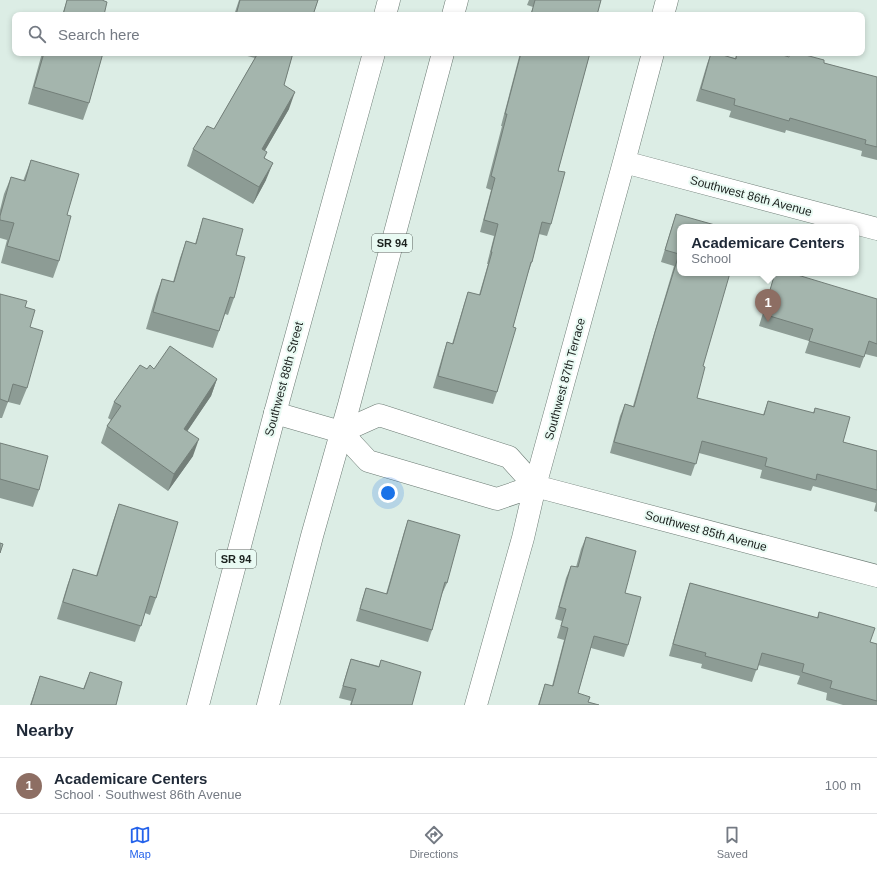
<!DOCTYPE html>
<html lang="en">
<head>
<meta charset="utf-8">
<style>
  body { margin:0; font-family:Helvetica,sans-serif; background:#f2f2f3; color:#1f2937 }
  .you { position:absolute; left:388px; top:493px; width:14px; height:14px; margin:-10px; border:3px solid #fff; border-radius:50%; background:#1a73e8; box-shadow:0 0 0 6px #1a73e833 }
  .badge { display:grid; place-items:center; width:26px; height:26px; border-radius:50%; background:#2563eb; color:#fff; font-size:13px; font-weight:700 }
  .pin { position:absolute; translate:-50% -33px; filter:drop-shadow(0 1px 2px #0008) }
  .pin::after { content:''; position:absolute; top:21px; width:14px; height:12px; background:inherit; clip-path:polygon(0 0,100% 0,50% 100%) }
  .popup { position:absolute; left:677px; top:224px; width:182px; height:52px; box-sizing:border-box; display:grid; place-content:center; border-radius:8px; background:#fff; filter:drop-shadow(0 1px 3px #0005); font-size:13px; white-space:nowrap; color:#747a83 }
  .popup b { font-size:15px; color:#1f2937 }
  .popup::after { content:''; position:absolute; left:50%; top:100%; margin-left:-8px; border:8px solid transparent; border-top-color:#fff }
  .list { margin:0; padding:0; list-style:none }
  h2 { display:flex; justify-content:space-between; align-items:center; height:52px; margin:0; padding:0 16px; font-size:17px }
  h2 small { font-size:13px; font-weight:400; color:#747a83 }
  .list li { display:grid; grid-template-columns:26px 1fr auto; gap:12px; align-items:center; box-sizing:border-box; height:56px; padding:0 16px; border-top:1px solid #e0e1e3 }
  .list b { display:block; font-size:15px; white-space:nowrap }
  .list p { margin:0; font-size:13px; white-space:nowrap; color:#747a83 }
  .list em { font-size:13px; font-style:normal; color:#747a83 }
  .icon { flex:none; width:22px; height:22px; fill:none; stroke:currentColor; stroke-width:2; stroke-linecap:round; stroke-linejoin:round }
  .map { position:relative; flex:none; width:877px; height:705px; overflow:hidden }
  .search { position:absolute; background:#fff; box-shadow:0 2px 6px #0003; left:12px; right:12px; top:12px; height:44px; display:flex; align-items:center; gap:10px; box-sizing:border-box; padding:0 14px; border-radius:8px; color:#747a83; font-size:15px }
  .sheet { height:108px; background:#fff }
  nav { display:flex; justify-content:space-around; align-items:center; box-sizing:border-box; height:56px; border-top:1px solid #e0e1e3; background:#fff; font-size:11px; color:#747a83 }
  nav a { display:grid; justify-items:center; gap:2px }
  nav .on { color:#2563eb }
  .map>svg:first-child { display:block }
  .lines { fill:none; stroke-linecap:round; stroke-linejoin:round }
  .minor-casing { stroke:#6c7b74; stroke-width:23 }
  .primary-casing { stroke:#6c7b74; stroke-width:23 }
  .minor { stroke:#fff; stroke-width:22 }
  .primary { stroke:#fff; stroke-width:22 }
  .wall { fill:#8d9c95 }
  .shaded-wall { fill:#737f79 }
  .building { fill:#a4b5ad; stroke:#737f79 }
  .labels { text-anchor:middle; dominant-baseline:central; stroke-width:4; stroke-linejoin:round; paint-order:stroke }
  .shield { fill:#e9faf3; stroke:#5a635f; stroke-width:1 }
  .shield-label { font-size:11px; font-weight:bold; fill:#1c221f }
  .street-label { font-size:12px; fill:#1c221f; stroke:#e9faf3 }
</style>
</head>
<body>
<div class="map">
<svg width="877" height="705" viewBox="0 0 877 705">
  <rect width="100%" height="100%" fill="#dcede5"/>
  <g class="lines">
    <defs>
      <path id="minor" d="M663,15l4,-15
        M624,162l253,67
        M275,413l66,19 27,29 129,38 38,-13
        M341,432l38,-17 130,42 26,29 342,90
        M476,705l47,-167 12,-52 89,-324 29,-109"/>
      <path id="primary" d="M385,15l4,-15
        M453,15l4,-15
        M198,705l77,-292 99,-360
        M268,705l44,-169 37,-131 94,-352"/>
    </defs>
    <use href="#minor" class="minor-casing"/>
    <use href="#primary" class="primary-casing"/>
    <use href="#minor" class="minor"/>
    <use href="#primary" class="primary"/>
  </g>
  <path class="wall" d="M67,0h35l2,15h-42z
    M239,0h79l-5,15h-79z
    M529,0h72l-4,15h-67l3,-8 -6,-2z
    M42,53h61l-14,50 -6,17 -55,-16z
    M236,53h57l-9,32 5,24 -24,41v9l1,21 -13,24 -66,-38 6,-17 21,-20 41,-71z
    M520,53h70l-32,118 -7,53 -4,12 -8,-2 -7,28 -4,11 -15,54 -16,65 -4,12 -60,-16 10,-34 4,-12 5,2 12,-40 4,-12 11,3 9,-31h-1l7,-28 -14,-4 11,-42 -5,-2 16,-62h-1z
    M711,53l24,5 2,-5h39l12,4 36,6 53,14v83l-16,-4 1,-5 -76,-21 -1,3 -56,-16 2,-6 -35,-10 11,-37z
    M31,160l36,55 -8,46 -6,17 -52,-15 6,-23 -7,-2v-28l4,-16 7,-17 12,4z
    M676,214l27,152 -6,32 66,17 5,-14 45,12 2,-5 28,34 34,9v61l-3,-1 2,-8 -63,-17 -2,5 -51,-13 2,-8 -63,-17 -8,23 -81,-23 10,-37 5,-12 8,2 18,-62 23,-78 -13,-4 11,-36z
    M203,218l33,37 -2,43 -6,17 -3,-1 -12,34 -67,-19 10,-34 6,-16 11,3 7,-24 6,-17 9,3z
    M775,273l102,26v58l-12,-3 -5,14 -55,-15 4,-12 -50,-15z
    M0,294l25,13 5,20 -3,61 -7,17 -12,-3 -6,16h-2z
    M147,369h7l63,10 -6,17 -24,35 6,25 -25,35 -67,-48 6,-17 4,-6 -3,-2 6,-16z
    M0,443l39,47 -6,17 -33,-9z
    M119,504l37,94 -6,17 -5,-2 -10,29 -78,-23 10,-33 6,-17 23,7 17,-55z
    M408,520l39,63 -5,11 -10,36 -4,12 -72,-21 6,-21 4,-12 20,6 18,-62z
    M586,537l39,56 3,52 -4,12 -33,-9 -13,45 10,9 11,3h-61l7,-21 7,2 12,-46 -7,-2 5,-17 -7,-2 11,-41 5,-12 5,1 5,-18z
    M690,583l127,35 2,-6 51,30 7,2v61h-34l-17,-5 1,-7 -30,-9 3,-8 -42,-11 -6,17 -51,-14 1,-4 -33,-8 17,-61z
    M351,659l28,7 2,-6 31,45h-62l1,-4 -12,-3 8,-27z
    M90,672l26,33h-86l10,-29 43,13z"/>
  <path class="shaded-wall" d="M295,92l-6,17 -33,57 6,-17z
    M273,163l-7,17 -13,24 6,-17z
    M217,379l-6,17 -33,49 6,-16z
    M199,439l-6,17 -25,35 6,-17z"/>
  <path class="building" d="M67,0h35l5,2 -3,13h-41z
    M240,0h78l-5,15h-77z
    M535,0h66l-4,15h-66z
    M44,53h59l-14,50 -55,-16z
    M258,53h35l-9,32 11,7 -33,57 5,3 -3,6 9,5 -14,24 -66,-38 14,-23 7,3z
    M521,53h69l-32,118 7,1 -14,52 -9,-2 -10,40h-1l-18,65 3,1 -19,64 -59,-16 9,-34 6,2 15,-52 12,3 12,-43h-1l7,-28 -14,-4 11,-42 -4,-2 16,-62h-2z
    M711,53h5l20,6 1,-6h39l13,4 1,-4h8l26,7v3l53,14v70l-12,-3 1,-4 -76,-22 -1,3 -55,-16 1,-6 -34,-10z
    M31,160l48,14 -12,41 4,1 -12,45 -52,-15 7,-23 -14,-3v-4l11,-39 14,4z
    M676,214l46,13h-42v46h50l-27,93 2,1 -8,31 67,17 4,-14 46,12 1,-5 35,9 -7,25 34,9v39l-60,-16 -1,6 -51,-14 2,-8 -65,-17 -6,23 -82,-22 11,-38 9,3 21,-75 24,-78 -14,-4z
    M203,218l40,11 -7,26 9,2 -11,41 -4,-1 -11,34 -66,-19 9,-33 12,3 12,-41 10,3z
    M775,273h16l86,26v45l-8,-3 -5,16 -55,-16 4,-12 -50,-15z
    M0,294l27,7 -2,6 10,3 -5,17 13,4 -16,57 -14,-4 -5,18 -8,-3z
    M170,346l47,33 -33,50 15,10 -25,35 -67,-48 14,-20 -7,-4 26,-37 7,4 3,-4 4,4z
    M0,443l48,13 -9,34 -39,-11z
    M119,504l59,18 -22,76 -6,-2 -9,30 -78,-24 10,-33 24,7z
    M408,520l52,15 -13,48 -2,-1 -13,48 -72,-21 6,-21 21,6z
    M586,537l50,14 -11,42 16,4 -13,48 -34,-9 -16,57 12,4 -2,5 11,3h-60l6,-21 8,2 15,-58 -7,-2 5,-17 -7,-2 12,-41 7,1z
    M0,543l3,1 -3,9z
    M690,583l128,35 1,-6 56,16 -5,14 7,2v57l-47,-13 2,-7 -30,-9 2,-8 -42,-11 -5,17 -52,-14 1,-3 -33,-9z
    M351,659l28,8 2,-7 40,12 -9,33h-61l5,-16 -13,-3z
    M90,672l32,10 -6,23h-85l9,-29 44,13z"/>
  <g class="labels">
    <g class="shield">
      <rect x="372" y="234" width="40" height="18" rx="3"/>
      <rect x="216" y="550" width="40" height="18" rx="3"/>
    </g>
    <g class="shield-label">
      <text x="392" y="243">SR 94</text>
      <text x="236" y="559">SR 94</text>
    </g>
    <g class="street-label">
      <text transform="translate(751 196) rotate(15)">Southwest 86th Avenue</text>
      <text transform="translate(284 379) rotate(-75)">Southwest 88th Street</text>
      <text transform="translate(565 379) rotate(-75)">Southwest 87th Terrace</text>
      <text transform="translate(706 531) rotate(15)">Southwest 85th Avenue</text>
    </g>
  </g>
</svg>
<div class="you"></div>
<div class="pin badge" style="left:768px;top:322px;background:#8d6e63">1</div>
<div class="popup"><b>Academicare Centers</b>School</div>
<div class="search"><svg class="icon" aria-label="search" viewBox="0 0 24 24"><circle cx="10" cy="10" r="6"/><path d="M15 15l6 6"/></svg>Search here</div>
</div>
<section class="sheet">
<h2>Nearby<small></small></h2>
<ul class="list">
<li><span class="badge" style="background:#8d6e63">1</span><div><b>Academicare Centers</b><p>School · Southwest 86th Avenue</p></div><em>100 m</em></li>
</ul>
</section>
<nav>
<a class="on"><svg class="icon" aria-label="map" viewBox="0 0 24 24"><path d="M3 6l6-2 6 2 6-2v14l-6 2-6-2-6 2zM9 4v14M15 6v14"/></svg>Map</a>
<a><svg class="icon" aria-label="directions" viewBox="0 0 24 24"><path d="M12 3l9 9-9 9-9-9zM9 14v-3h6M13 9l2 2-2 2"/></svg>Directions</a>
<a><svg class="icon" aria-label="saved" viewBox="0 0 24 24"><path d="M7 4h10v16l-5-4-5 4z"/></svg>Saved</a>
</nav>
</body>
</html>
